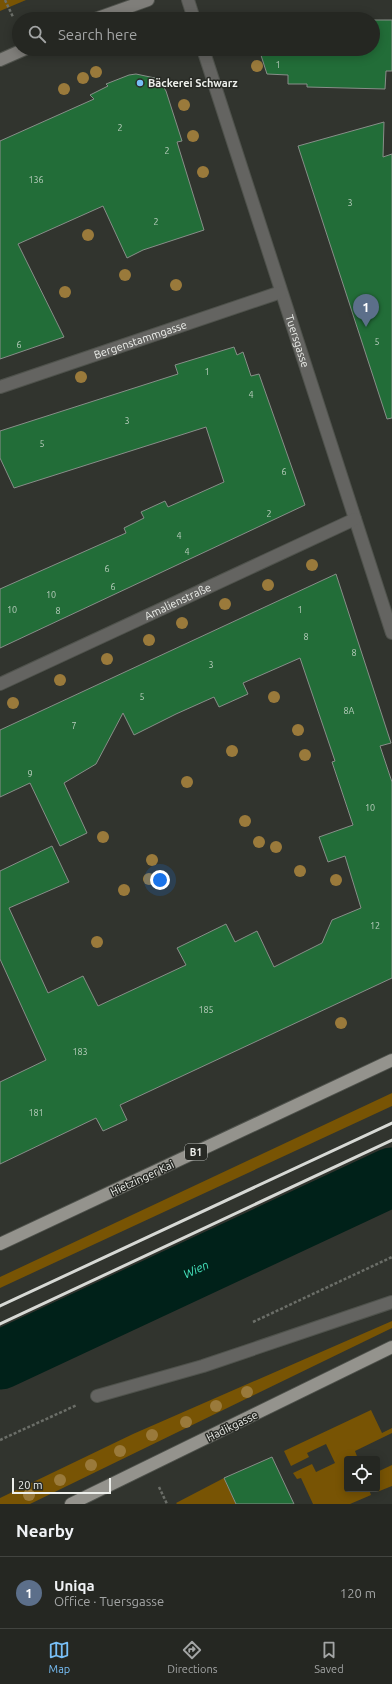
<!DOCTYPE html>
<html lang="en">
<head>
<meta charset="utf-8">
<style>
  body { margin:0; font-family:Ubuntu,sans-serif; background:#2d2f2a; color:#f1f3f6 }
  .controls { position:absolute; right:12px; bottom:12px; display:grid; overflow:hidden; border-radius:4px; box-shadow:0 2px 10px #0003 }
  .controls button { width:36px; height:36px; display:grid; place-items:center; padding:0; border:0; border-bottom:1px solid #424440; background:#252722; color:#f1f3f6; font:20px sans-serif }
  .scale { position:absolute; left:12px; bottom:10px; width:99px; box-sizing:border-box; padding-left:4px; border:2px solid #edefeb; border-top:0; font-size:11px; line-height:14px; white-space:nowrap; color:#edefeb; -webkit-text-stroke:3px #282a25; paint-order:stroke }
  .you { position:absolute; left:160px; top:880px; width:14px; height:14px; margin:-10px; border:3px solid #fff; border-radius:50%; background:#1a73e8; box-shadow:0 0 0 6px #1a73e833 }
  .badge { display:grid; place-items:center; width:26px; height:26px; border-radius:50%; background:#78bff7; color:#fff; font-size:13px; font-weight:700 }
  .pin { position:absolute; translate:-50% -33px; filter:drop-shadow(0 1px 2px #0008) }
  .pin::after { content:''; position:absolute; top:21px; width:14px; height:12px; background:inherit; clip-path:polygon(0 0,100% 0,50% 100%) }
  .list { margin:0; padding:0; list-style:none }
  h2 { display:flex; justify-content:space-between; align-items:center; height:52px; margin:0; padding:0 16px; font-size:17px }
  h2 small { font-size:13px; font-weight:400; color:#a3a5a5 }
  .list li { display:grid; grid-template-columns:26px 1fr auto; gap:12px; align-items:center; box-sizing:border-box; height:72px; padding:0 16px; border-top:1px solid #424440 }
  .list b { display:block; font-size:15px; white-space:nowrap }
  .list p { margin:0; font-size:13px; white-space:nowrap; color:#a3a5a5 }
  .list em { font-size:13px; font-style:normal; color:#a3a5a5 }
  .icon { flex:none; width:22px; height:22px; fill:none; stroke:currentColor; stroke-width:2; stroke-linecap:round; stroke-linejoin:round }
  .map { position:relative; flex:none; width:392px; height:1504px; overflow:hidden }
  .search { position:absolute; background:#252722; box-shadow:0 2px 10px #0003; left:12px; right:12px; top:12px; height:44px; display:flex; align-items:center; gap:10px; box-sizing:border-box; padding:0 14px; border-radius:22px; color:#a3a5a5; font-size:15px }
  .sheet { height:124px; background:#252722 }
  nav { display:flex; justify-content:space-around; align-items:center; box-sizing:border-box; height:56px; border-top:1px solid #424440; background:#252722; font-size:11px; color:#a3a5a5 }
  nav a { display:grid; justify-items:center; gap:2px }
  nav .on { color:#78bff7 }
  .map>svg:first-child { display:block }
  .green { fill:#785404 }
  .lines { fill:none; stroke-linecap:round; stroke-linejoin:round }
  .river { stroke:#002119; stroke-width:59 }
  .building { fill:#226d38; stroke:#888e89 }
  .lane-casing { stroke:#4f524c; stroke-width:14 }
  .street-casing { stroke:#4f524c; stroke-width:14 }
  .secondary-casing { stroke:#4f524c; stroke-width:14 }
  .primary-casing { stroke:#4f524c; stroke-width:14 }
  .path { stroke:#6b6e68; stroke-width:2.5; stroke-dasharray:3 2; stroke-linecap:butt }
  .lane { stroke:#646461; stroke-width:12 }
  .street { stroke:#646461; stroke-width:12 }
  .secondary { stroke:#7f7e7a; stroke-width:12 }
  .primary { stroke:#94938d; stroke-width:12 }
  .rail { stroke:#d7d9d5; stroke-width:3 }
  .tree { fill:#9a7a3b }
  .poi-dot { fill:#78bff7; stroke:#282a25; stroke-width:1.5 }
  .labels { text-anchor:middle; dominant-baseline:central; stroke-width:3; stroke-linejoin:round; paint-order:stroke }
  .number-label { font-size:9px; fill:#bacebe }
  .shield { fill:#282a25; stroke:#b2b4b0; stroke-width:1 }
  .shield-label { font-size:10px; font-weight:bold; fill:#edefeb }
  .poi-label { font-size:11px; font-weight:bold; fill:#edefeb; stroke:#282a25; text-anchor:start }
  .street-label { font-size:11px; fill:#edefeb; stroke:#282a25 }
  .water-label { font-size:12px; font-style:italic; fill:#45e5bf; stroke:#282a25 }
</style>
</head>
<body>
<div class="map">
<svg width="392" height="1504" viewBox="0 0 392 1504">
  <rect width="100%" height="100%" fill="#31342e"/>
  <path class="green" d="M0,0h26l-26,11z
    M392,1093v13l-392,182v-11z
    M392,1321v7l-362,176h-30v-6l133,-64z
    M371,1410l11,23 10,-5v5l-37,18 3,8h-11v30h22l2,6 -21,9h-37l-12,-26 -4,1 -4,-6 19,-9 4,8 19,-9 -9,-19 -19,9 2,4 -18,9 -7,-15z
    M392,1465v21l-15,6 -1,-3 1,-17z
    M224,1478l12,26h-59l-1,-1z"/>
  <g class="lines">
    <path class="river" id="s1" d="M0,1360l392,-183"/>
  </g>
  <path class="building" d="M262,16l86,3h6h-94z
    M373,20h19v51h-6l-1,18 -78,-2v-3h-19v-9l-21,-1 -8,-25h114z
    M136,74l19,4 5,3 6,10 16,50 -5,1 27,88 -61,20 -16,8 -24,-52 -85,38 46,93 -64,22v-218l94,-42 -4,-4 18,-9 -2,-2 23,-9z
    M384,122l-1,35 9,-3v264l-5,1 -89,-273z
    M234,347l3,8 6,-3 8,24 8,-2 46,131 -305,143v-59l126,-56 -2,-5 20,-10 -3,-6 24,-11 3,6 56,-25 -18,-55 -192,61 -14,-30v-27l178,-57 -3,-9z
    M336,574l55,169 -11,3 12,36v196l-272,127 7,15 -24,11 -7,-13 -96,46v-82l46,-22 -46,-101v-88l52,-25 17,36 -60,26 39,85 35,-17 15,30 88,-41 -9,-17 49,-24 9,18 22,-11 17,36 48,-24 10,-23 29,-12 -16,-52 -17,6 -9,-25 34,-12 -21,-63 3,-1 -35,-103 -57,25 5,11 -29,13 -5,-10 -38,17 -42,21 -11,-22 -27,51 -32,19 23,50 -27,13 -30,-63 -30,14v-67z
    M272,1457l22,47h-58l-12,-26z"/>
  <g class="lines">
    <defs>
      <path id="lane" d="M97,1396l106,-30 189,-64"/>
      <g id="street">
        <path d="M188,0l6,19"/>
        <path id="s2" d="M203,49l189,584"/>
        <path id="s3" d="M0,387l281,-95"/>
        <path id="s4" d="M0,684l355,-165"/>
      </g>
      <path id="secondary" d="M95,19l53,-19
        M0,60l25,-11"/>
      <path id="primary" d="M0,1244l392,-184
        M71,1504l321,-157"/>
    </defs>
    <use href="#lane" class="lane-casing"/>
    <use href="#street" class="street-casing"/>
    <use href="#secondary" class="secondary-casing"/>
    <use href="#primary" class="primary-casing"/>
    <path class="path" d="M5,0l8,17
      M253,1322l139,-65
      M0,1440l77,-35
      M159,1487l8,17"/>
    <use href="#lane" class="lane"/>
    <use href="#street" class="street"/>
    <use href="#secondary" class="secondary"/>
    <use href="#primary" class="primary"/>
    <path class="rail" d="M0,1306l392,-183
      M0,1324l392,-184"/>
  </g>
  <g class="tree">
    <circle cx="257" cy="66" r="6"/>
    <circle cx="96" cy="72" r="6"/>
    <circle cx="83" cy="78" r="6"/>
    <circle cx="64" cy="89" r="6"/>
    <circle cx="184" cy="105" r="6"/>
    <circle cx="193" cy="136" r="6"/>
    <circle cx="203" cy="172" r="6"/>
    <circle cx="88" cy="235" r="6"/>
    <circle cx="125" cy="275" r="6"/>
    <circle cx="176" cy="285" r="6"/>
    <circle cx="65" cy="292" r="6"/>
    <circle cx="81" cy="377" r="6"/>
    <circle cx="312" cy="565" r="6"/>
    <circle cx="268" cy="585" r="6"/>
    <circle cx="225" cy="604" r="6"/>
    <circle cx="182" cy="623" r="6"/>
    <circle cx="149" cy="640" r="6"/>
    <circle cx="107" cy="659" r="6"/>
    <circle cx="60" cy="680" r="6"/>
    <circle cx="274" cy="697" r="6"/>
    <circle cx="13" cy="703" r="6"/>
    <circle cx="298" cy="730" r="6"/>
    <circle cx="232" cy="751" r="6"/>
    <circle cx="305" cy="755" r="6"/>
    <circle cx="187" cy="782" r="6"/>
    <circle cx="245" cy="821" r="6"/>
    <circle cx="103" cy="837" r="6"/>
    <circle cx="259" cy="842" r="6"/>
    <circle cx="276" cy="847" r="6"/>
    <circle cx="152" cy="860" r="6"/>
    <circle cx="300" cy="871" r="6"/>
    <circle cx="149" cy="879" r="6"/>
    <circle cx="336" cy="880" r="6"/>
    <circle cx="124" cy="890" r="6"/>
    <circle cx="97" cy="942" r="6"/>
    <circle cx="341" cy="1023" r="6"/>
    <circle cx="247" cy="1392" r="6"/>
    <circle cx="216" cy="1406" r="6"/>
    <circle cx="186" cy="1422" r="6"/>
    <circle cx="152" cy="1435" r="6"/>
    <circle cx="120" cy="1451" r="6"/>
    <circle cx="91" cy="1465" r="6"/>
    <circle cx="60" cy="1480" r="6"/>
    <circle cx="29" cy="1495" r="6"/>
  </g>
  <circle class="poi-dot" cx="140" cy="83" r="4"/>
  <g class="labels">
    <g class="number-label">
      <text x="278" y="65">1</text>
      <text x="120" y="128">2</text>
      <text x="167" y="151">2</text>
      <text x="36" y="180">136</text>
      <text x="350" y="203">3</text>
      <text x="156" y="222">2</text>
      <text x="377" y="342">5</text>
      <text x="19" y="345">6</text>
      <text x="207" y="372">1</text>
      <text x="251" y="395">4</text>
      <text x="127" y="421">3</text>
      <text x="42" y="444">5</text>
      <text x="284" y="472">6</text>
      <text x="269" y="514">2</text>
      <text x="179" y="536">4</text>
      <text x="187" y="552">4</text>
      <text x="107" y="569">6</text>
      <text x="113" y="587">6</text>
      <text x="51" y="595">10</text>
      <text x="12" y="610">10</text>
      <text x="300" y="610">1</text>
      <text x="58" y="611">8</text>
      <text x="306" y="637">8</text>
      <text x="354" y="653">8</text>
      <text x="211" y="665">3</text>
      <text x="142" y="697">5</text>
      <text x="349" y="711">8A</text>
      <text x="74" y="726">7</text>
      <text x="30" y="774">9</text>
      <text x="370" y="808">10</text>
      <text x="375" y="926">12</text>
      <text x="206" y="1010">185</text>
      <text x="80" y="1052">183</text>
      <text x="36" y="1113">181</text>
    </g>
    <rect class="shield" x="185" y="1144" width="22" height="16" rx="3"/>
    <g class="shield-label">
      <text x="196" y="1152">B1</text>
    </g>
    <g class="poi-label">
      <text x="148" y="83">Bäckerei Schwarz</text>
    </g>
    <g class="street-label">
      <text stroke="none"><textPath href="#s3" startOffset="148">Bergenstammgasse</textPath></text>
      <text stroke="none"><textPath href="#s2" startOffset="307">Tuersgasse</textPath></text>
      <text stroke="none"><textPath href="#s4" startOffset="196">Amalienstraße</textPath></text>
      <text transform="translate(142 1178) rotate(-25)">Hietzinger Kai</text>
      <text transform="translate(232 1426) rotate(-26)">Hadikgasse</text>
    </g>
    <g class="water-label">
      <text stroke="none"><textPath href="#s1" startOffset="216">Wien</textPath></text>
    </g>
  </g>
</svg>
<div class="controls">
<button><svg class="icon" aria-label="locate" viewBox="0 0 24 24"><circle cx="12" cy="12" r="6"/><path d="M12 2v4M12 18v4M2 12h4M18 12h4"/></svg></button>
</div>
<div class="scale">20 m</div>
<div class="you"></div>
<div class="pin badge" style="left:366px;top:327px;background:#5c6f8a">1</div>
<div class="search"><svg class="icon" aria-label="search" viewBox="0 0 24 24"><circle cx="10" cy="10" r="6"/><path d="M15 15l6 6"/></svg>Search here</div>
</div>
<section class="sheet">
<h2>Nearby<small></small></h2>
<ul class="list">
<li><span class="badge" style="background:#5c6f8a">1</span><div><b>Uniqa</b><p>Office · Tuersgasse</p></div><em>120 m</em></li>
</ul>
</section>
<nav>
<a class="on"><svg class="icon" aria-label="map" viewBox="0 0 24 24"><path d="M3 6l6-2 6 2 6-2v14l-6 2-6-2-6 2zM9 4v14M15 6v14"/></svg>Map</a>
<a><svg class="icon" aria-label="directions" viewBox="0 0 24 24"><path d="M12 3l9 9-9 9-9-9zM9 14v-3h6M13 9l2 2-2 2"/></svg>Directions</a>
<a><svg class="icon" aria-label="saved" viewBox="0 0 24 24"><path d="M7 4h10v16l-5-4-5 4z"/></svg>Saved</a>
</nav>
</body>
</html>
